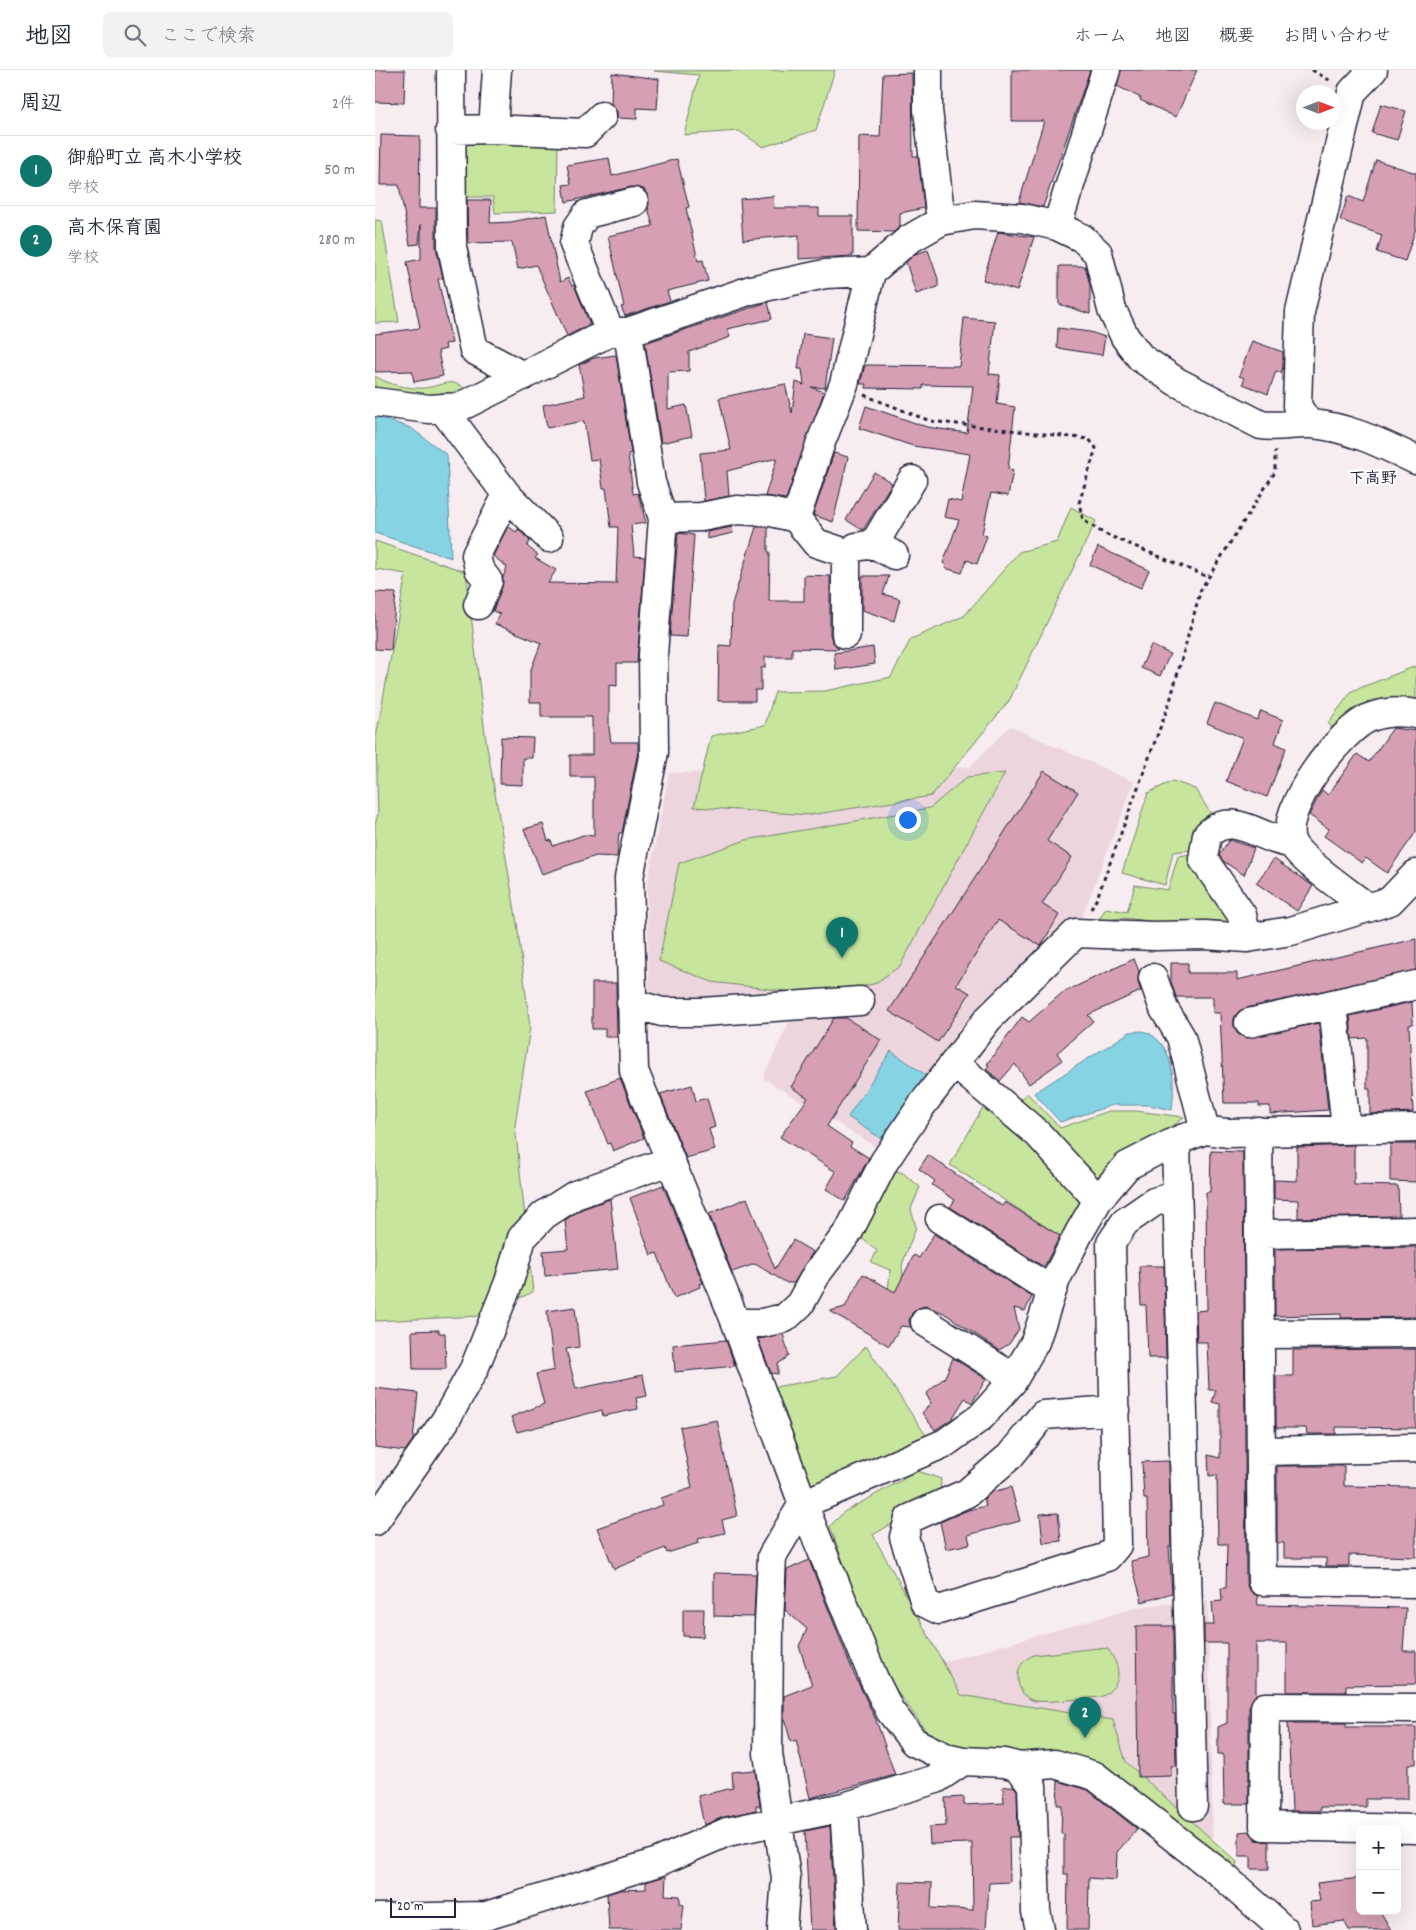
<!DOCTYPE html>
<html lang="ja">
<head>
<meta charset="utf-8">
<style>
  body { margin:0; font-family:Dekko,"Klee One",sans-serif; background:#f2f2f3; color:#1f2937 }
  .controls { position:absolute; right:15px; bottom:15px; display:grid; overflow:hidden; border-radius:8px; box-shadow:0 5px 20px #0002 }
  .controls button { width:45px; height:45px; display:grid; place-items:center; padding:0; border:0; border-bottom:1px solid #e0e1e3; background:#fff; color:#1f2937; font:25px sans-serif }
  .compass { position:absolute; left:921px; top:15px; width:45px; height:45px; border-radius:50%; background:#fff; box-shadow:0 5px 20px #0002; rotate:90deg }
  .scale { position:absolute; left:15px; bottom:12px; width:66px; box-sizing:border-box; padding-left:5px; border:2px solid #22223b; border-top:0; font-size:14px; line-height:18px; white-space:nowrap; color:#22223b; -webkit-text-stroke:4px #fff; paint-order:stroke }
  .you { position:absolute; left:532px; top:749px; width:18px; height:18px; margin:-12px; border:4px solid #fff; border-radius:50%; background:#1a73e8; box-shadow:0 0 0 8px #1a73e833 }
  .badge { display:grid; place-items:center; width:32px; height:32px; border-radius:50%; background:#0f766e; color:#fff; font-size:16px; font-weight:700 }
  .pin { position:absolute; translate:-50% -41px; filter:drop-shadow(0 1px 2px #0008) }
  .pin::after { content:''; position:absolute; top:26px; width:18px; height:15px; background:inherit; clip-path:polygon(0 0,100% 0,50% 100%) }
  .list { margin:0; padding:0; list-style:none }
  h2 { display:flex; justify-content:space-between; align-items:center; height:65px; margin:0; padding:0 20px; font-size:21px }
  h2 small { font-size:16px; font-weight:400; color:#747a83 }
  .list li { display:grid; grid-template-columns:32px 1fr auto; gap:15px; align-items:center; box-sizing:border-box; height:70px; padding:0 20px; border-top:1px solid #e0e1e3 }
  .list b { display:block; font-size:19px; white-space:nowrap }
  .list p { margin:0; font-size:16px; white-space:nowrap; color:#747a83 }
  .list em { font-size:16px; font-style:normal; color:#747a83 }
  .icon { flex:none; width:28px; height:28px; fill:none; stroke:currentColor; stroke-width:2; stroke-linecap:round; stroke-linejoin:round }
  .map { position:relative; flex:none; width:1041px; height:1860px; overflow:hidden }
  header { display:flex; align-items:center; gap:30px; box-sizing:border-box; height:70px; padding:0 25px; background:#fff; border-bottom:1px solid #e0e1e3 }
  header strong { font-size:24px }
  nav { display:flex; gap:28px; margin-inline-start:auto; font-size:18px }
  .search { width:350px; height:45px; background:#f2f2f3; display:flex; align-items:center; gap:12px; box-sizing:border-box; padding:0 18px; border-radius:8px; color:#747a83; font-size:19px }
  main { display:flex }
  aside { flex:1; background:#fff }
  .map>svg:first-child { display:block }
  .built { fill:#edd5de }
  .green { fill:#c7e59c; stroke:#74846c }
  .water { fill:#86d4e3; stroke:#5e8da0 }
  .building { fill:#d69fb3; stroke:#22223b }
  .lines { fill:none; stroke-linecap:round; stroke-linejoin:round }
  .minor-casing { stroke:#22223b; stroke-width:31 }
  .path { stroke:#22223b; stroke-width:3; stroke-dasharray:4 4; stroke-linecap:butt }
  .minor { stroke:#fff; stroke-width:28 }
  .labels { text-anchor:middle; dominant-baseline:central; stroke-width:4.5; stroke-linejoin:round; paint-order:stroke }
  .neighbourhood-label { font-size:16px; font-weight:bold; fill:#22223b; stroke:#fff }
</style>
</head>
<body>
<header>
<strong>地図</strong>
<div class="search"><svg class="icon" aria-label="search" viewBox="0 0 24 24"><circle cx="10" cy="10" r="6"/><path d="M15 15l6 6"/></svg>ここで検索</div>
<nav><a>ホーム</a><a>地図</a><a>概要</a><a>お問い合わせ</a></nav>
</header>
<main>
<aside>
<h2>周辺<small>2件</small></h2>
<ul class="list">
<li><span class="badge">1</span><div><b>御船町立 高木小学校</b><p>学校</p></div><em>50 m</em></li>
<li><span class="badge">2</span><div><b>高木保育園</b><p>学校</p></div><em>280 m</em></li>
</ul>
</aside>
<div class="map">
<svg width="1041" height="1860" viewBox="0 0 1041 1860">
  <rect width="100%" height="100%" fill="#f7ecf0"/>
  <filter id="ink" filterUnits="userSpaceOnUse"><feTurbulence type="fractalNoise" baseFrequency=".02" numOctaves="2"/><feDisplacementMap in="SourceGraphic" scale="10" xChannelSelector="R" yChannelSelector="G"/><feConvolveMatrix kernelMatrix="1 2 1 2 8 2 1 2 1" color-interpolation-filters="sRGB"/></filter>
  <g filter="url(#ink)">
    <path class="built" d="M635,656l124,56 -52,135 -90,82 -108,153 -121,-74 28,-60 -142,-3 -2,-129 22,-113 301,-6z
      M833,1530l5,261 -111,-97 -209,-88 249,-70z"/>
    <path class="green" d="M460,0l-19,60 -53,17 -24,-16 -55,4 15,-60 -45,-4z
      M85,72h98l-1,69 -62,2 -2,-16h-34z
      M0,150l7,1 17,101 -24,1z
      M0,306c13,9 34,13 50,12 16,-2 28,-12 41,2l-14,10 -77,-8z
      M696,437l25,14 -87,180 -78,95 -121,19 -116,-8 17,-71 54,-11 10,-33 50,-1 66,-14 20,-38 53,-23 55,-64 38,-10z
      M0,471l91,31 19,162 32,189 13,104 -15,98 18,167 -53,24 -105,5v-497l3,-10 -2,-77 30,-163 -31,-5z
      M1041,596v37l-77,32 -11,-12 24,-32z
      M630,703l-105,193 -26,18 -56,11 -106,-13 -53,-21 20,-98 67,-23 184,-32 37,-31z
      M798,711l22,8 20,31 -24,30 -18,2 -8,33 -43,-12 26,-80z
      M823,783l40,78 -115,-13 -25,3 8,-13 21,4 8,-27 33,5 10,-34z
      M652,1023l33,35 49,-17h27l48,6 -100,79 -24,40 -110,-71 36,-63h31z
      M513,1098l15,5 17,14 -9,22 5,18 -14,38 1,11 -7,17 -8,-1 2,-22 -19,-8 6,-11 -19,-16z
      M491,1276l61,91 -118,53 -40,-102 68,-12z
      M543,1401l23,8 -1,16 -67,40 88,160 152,25 13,42 111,100 -3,15 -122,-97 -180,-41 -48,-66 -54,-147 14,-14z
      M723,1578l10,1c13,19 16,35 -7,48 -18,1 -49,6 -66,4 -10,-2 -17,-12 -17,-22 -1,-12 5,-18 15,-24z"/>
    <path class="water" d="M0,346l36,12 36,27 4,103 -76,-25z
      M755,962c4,0 12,-2 16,0 29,12 29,52 26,78l-23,-5h-36l-53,17 -26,-29z
      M516,981l35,24 -43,65 -35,-23z"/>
    <path class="building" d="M0,0h30l-1,33 -29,-1z
      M637,0h78l-47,137 -24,-5 25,-81h-32z
      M746,0h76l-21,47 -36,-17 1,-2 -24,-12z
      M237,3l47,6 -2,30 -20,-1v11l-20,-1v-6l-6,-8z
      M537,3l1,83h5l6,52 -24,5v13l-6,6 -36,-1 1,-95 21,1 3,-63z
      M1006,34l25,7 -9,29 -25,-7z
      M6,65l39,1 -1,72h17v39l7,31 -5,1 14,64 -7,1 1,5 -8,2 5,25 -29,6 -2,-11 -37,1v-38l45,-6 -13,-66 14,-3v-35l-2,20 -9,1 -11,-60h-19z
      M234,88l3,18 65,-17 12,48 -3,1 12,53 5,-1 5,21 -41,10 3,10 -45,15 -4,-9 3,-1 -16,-70 45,-10 -5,-18 1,-10 -5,-9 -13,-2 -65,15 -3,-17 8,-1 -4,-19z
      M1001,90l40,13v55l-11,33 -28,-9 5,-17 -42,-15 8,-24 15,6z
      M398,126l1,12h45v8h34v40l-54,3v-24l-56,5 -3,-41z
      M92,130h24l-1,23 21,-1 35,-7 14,67 8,-4 4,8 2,-1 16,39 -23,12 -31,-71 -18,4 -6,-27 -44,1z
      M623,162l36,5 -17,54 -34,-11z
      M553,180l10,29v8l-22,7 -10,-32 9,-8z
      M684,196h26l5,19v29l-31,-10z
      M393,232l4,17 -45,10 3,8 -41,15v19l-21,1v37l18,-4 6,31 -31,7 -16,-100z
      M589,248l31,3 -6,53 11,1 -3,29 18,3 -7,62 5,2 -5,25 -17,-3 -9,41 5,2 -10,28 -10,-4 -5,13 -17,-5 1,-3 -3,-2 16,-43 -15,-3 4,-18 13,3 9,-48 -57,-8 -54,-18 7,-22 61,21 40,6 6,-47 -50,-1v4l-57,-1v-4h-6l5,-19 94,1z
      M683,258l32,4 15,5 -3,18 -45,-7z
      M428,264l29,4 -7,50 -14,-1 13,5 -38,107 -21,-3 12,-38 -50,13 2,25 -25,5 -4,-48 31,-3 -12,-52 66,-14 7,29 4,-31 8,3 -2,-16h-4z
      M877,271l31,11v15l-2,6 -5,-2 -8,23 -25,-10 1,-6 -5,-2z
      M241,285l15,98 -3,1 5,40 5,-1 8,30 -15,2 3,31 11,1 -8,106h-20v23l-8,-1v43l2,14h27v9l-16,82h-3l-2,24 -21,-1 -54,18 -18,-45 19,-5 5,17 3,-1 2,6 30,-11 11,1v-59h-24v-22h22v-38h-51v-15h-11v-30l11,-29 -46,-19 5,-10 -7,-3 9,-24 1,-10 4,-10 -14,-11 15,-30 8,6 2,-3 12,12 -3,5 11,9 -3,3 21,12 -8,13 68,1 2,-57h-7l-5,-39h-3l-4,-29 -9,1 -6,-39 -37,7 -4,-23 42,-9 -6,-31 15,-7z
      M459,383l14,4 -15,65 -20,-7z
      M499,402l18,11 -29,47 -17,-10z
      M357,457l1,6 -26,6v-7z
      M381,457h12v25h2l-1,49h35v-26l26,1v58l2,7 7,8 -47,-1v9h-27v11h-4v22h-6v11h-37l1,-56 12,1 1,-42z
      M303,463l16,2 -7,102 -17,-1z
      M723,477l51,23 -8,18 -51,-23z
      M487,506h27l-6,18 17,5 -6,22 -32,-11z
      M0,522l21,1 -5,57 -16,-1z
      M776,575l19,9 -10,22 -19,-8z
      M498,577l2,17 -39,6 -2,-17z
      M840,633l42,17 4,-9 22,9 -8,23 11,5 -19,49 -41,-16 17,-43 -36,-15z
      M1018,658l23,3v101l-29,41 -21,-15 -4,5 -38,-27 5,-7 -20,-14 13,-25 6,5 29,-41 12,8z
      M126,667l32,1 -1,20h-9v27l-23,-1z
      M669,701l34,21 -31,49 25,16 -30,47 17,11 -18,31 -43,-26 -42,65 14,8 -32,49 -49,-31z
      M854,770l25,8 -10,27 -21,-14 -4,-6z
      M899,789l39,27 -16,25 -41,-28z
      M1041,869v31l-170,38 -7,3 -5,7v8l3,7 8,5 74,-15 9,87 -58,4v-8h-11v-3h-35l-4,-90h-7v-16h-37l-5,-15v-19h17v10h49v7z
      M759,889l5,12 -1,12 3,8 -53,24 5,6 -36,32 5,7 -6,5 -27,19 -14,-20 -15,17 -14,-12 3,-4 -2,-1 35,-47 7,5 33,-29z
      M217,913h24l1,54h-12v-8h-13z
      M1037,932l1,22 -4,1 4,87 -43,2v-25h-3v-51l-15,1 -2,-23z
      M459,948h12l35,22 -54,86 25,17 -2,3 19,12 -24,43 -19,-12 10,-17 -56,-35 28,-39 -17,-11z
      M245,1008l24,60 -31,13 -3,-8 -2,1 -21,-53z
      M317,1015l4,16 11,-3 8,29 -6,2 6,21 -29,8 -26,-64z
      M1015,1074h26v38l-26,-1z
      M979,1075v40l44,1 1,30 -101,2v-18l-24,-1v-19l23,1v-34z
      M836,1081l32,1 3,429 2,7 9,7 1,10 148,3 -3,43h13v33l-70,1v7h-59v-49h-31v52l-7,12v97h-25l-1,-50h-5v-27l9,-4v-80h-23v-18h10l-2,-23 10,-1 -1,-13h5l1,-44h-9l-1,-69 -8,1 -1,-21 12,3v-54l-8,-2 4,-12h-7l-2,-48h-10l-1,-31 11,-1 -1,-118h4z
      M553,1085l74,51 3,-4 55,34 -16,31 -94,-60 5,-7 -23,-15 3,-4 -16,-12z
      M288,1115l40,98 -4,1 1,3 -26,11 -17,-45 -6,2 -21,-57z
      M372,1128l28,71 18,-29 20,12 -19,31h-7l-32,-19 -23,8 -23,-58z
      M235,1129l8,70 -73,7 -2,-25 25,-2 -3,-29 17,-11z
      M559,1164l98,63 -7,14 -11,-3 5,21 -10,15 -10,6 -55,-37 -19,-7 -7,2 -6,5 -3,8 2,6 -10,-1 -12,20 -59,-35 15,-4 18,-33 32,18 19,-37 5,3z
      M1041,1177v70l-75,1v-4l-66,2v-67z
      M764,1196h25l2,92h-18l-2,-53h-5z
      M200,1237l4,40 -13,2 10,40 67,-14 4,21 -11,2 2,11 -35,7 -1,-6 -85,22 -6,-15 33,-13 -8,-30 18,-4 -7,-59z
      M64,1260v3h6l1,36h-33l-1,-38z
      M408,1264l6,22 -11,8v10l-7,-1 -13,-34z
      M351,1270l9,26 -60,6 -2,-27z
      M1041,1279v79l-80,-1v7h-29l-1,-6h-30v-52h17v-26z
      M578,1288l33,21 -14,24 -7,-5 -13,21 -17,11 -13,-17 9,-10 -5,-9 19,-17z
      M0,1318l43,5 -5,47 -8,11 -30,-4z
      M342,1350l20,96 -15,4 3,13 -27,6 1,4 -32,10 -2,-5 -51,21 -17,-41 66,-23 -2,-7 31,-10 -12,-61z
      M794,1391l2,85h-2l3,47 -30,9 -11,-41 17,-4 -1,-58h-3l-2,-37z
      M902,1396h67v20l72,1v70l-67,-2v11h-23v-8h-42v-15h-7z
      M636,1417l9,34 -52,14 2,9 -24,5 -6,-27 28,-12 18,-4 -2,-7 8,-7z
      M683,1443l3,28 -18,2 -3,-29z
      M434,1490l45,114 22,46 19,55 -85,23 -14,-58 -5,2 -7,-24v-22l28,-11 -13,-39 8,-17 -22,-19 2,-40z
      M339,1503l42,1 -2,43 -40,-1z
      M308,1539h21l-1,28 -20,-1z
      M761,1556h37v88h2l1,52h-5v10l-33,1z
      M913,1653h58v4h70v37h-8v35h-42v8h-46v4h-28z
      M380,1700l5,36h-4v4l-32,7 -20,8 -6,-29 35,-8 -1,-16z
      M683,1711l30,9 49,39 -20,23 -1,28 -27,-2 -1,52h-21l1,-56h-4v-40h-3l1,-29h-5z
      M638,1716l4,4 1,47h-9l1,45 -21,1 -3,47h-88l2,-48 32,1 -1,25 42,2 -1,-67 -42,1 -1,-17 17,-1 -1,-28 19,-1v8l40,-2 -1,-16z
      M455,1756l6,104h-26l-5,-99z
      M875,1761l6,9 13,2v27h-18v-13h-12v-24z
      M291,1806l-1,19 15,1v8l4,1 -3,25h-72l-2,-36 13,-4 26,-1v-7z
      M985,1808v33h20l11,19h-42l-5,-9 -32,4 -2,-23 10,-1 -3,-18z"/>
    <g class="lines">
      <defs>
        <path id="minor" d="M76,0l1,177 22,103 49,26
          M553,0v40l13,111
          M118,59l4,-59
          M75,60l43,-1 92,4 17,-17
          M682,156l49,-156
          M235,262l-36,-88 4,-17 9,-13 47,-12
          M253,262l23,150 12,36 -10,137 1,97 -25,126 5,193 102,252 67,181 71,175 16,32 24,31 31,15 18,4 42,2 14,4 13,18 4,126 4,19
          M0,332l54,7 31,-2 150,-75h18l123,-42 74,-16 46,-2 37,-32 33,-19 33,-6 48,3 35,8 25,12 16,15 14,57 13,27 16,21 36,24 84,43c17,3 33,-2 50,-1 38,3 71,20 105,36
          M67,338l65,87 42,43
          M934,354l-12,-18 3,-94 52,-220 21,-22
          M288,448l38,-1 36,-7 34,2 25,6
          M499,474l38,-64
          M481,477l18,-3 20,11
          M103,535l10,-24 -9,-12 -3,-14 31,-60
          M471,564v-81l-30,-10 -20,-25 25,-76 23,-58 27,-112
          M993,838c-17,-14 -68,-48 -76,-65 -15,-33 50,-115 79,-126 14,-5 30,-6 45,-3
          M872,868l-5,-23 -39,-56 4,-24c26,-27 54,6 85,8
          M778,908l11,31 17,28 24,93
          M256,933l31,9h40l158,-11
          M958,934l13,125
          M874,953l167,-38
          M579,993l84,71 60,66
          M883,1061l4,450 154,2
          M801,1071l17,665
          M565,1149l112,72
          M884,1164l157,-3
          M550,1252l89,56
          M361,1253h26l23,-5 15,-14 17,-31 32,-42 35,-69 38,-57 66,-86 88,-86 79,3 50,-1 42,3 44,-7 99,-30 26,-27
          M885,1264l156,-1
          M740,1340l-72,5 -33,41 -43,37 -58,26 -5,18 21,66 14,7 168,-53 10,-12 -6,-302 14,-21 29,-20 23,-7
          M886,1381l155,-3
          M0,1451l70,-100 29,-52 35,-87 13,-44 22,-23 31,-20 94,-34
          M1041,1638l-151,-1 -1,119 152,3
          M644,1697l36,-3 40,12 127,99 62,55
          M469,1737l8,123
          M0,1848l111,-2 172,-54 69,-30 117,-25 92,-28 27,-18
          M407,1860l4,-52 -18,-125 1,-129 3,-68 31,-52 142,-61 36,-26 31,-35 23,-40 21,-63 23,-46 19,-33 29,-34 49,-25 29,-11 22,3 189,-5"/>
      </defs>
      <use href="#minor" class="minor-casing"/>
      <path class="path" d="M937,0l19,11
        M489,325l66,26 159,18 7,9 -17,55 4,17 20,13 105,44
        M716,839l6,-11 73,-197 31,-112 74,-117v-21"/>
      <use href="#minor" class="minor"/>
    </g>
  </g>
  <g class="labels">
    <g class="neighbourhood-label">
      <text x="998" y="409">下高野</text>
    </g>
  </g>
</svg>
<div class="controls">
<button>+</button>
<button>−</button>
</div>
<svg class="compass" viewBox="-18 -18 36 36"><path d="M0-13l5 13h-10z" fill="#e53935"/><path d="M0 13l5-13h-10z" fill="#747a83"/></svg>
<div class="scale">20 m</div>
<div class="you"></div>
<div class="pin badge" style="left:467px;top:888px">1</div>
<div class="pin badge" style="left:710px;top:1668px">2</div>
</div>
</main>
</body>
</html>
